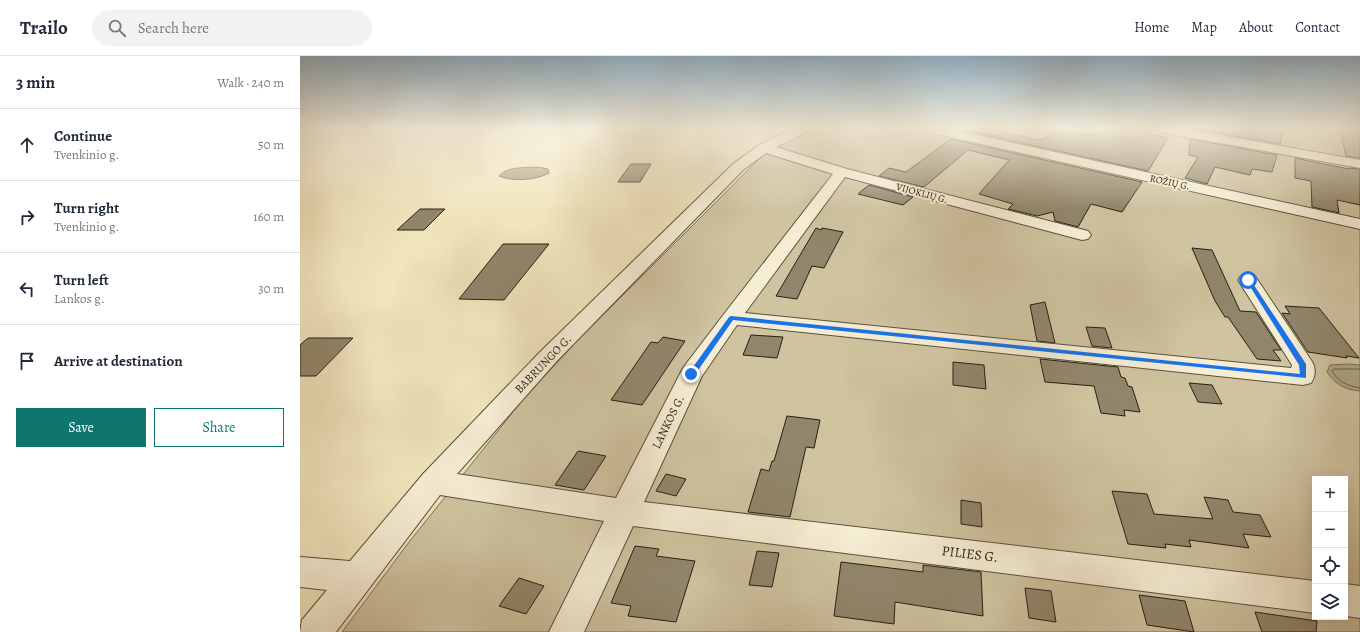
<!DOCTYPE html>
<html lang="en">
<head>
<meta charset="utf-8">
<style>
  body { margin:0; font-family:Alegreya,serif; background:#f2f2f3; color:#1f2937 }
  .controls { position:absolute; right:12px; bottom:12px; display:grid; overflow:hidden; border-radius:0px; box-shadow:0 4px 16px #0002 }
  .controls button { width:36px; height:36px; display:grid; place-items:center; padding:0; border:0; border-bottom:1px solid #e0e1e3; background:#fff; color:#1f2937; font:20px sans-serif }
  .stop { position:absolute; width:12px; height:12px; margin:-9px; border:3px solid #1a73e8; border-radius:50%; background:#fff }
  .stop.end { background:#1a73e8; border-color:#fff; box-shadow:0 1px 4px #0008 }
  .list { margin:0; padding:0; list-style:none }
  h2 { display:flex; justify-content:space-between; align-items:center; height:52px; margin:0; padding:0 16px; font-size:17px }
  h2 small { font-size:13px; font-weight:400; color:#747a83 }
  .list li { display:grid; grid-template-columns:26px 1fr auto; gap:12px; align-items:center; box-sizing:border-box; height:72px; padding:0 16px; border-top:1px solid #e0e1e3 }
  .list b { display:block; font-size:15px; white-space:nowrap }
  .list p { margin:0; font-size:13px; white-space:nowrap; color:#747a83 }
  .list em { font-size:13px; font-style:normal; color:#747a83 }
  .actions { display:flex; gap:8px; padding:12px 16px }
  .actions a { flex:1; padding:9px 0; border:1px solid #0f766e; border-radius:0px; text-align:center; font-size:14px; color:#0f766e }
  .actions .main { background:#0f766e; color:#fff }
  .icon { flex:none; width:22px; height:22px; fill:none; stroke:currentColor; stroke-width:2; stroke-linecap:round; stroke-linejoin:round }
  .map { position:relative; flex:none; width:1060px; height:576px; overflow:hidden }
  header { display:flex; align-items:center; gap:24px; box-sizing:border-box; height:56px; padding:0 20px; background:#fff; border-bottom:1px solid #e0e1e3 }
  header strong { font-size:19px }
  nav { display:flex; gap:22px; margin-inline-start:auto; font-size:14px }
  .search { width:280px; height:36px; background:#f2f2f3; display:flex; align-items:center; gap:10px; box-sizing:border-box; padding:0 14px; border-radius:22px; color:#747a83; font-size:15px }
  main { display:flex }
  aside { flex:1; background:#fff }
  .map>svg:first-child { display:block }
  .green { fill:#cfc3a0; stroke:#7c7159; fill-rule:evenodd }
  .water { fill:#ada283; stroke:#786e56 }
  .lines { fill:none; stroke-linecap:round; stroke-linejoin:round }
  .shore { stroke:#6a604a; stroke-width:1 }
  .building { fill:#91866b; stroke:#281f12 }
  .street-casing { stroke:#5a503d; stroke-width:2 }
  .street { fill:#f6eed4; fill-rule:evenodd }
  .route { fill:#1a73e8 }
  .labels { text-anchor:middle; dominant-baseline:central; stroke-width:4; stroke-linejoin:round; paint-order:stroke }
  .far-street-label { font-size:10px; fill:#281f12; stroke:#f6eed4 }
  .street-label { font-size:12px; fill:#281f12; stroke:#f6eed4 }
  .near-street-label { font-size:14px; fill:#281f12; stroke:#f6eed4 }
</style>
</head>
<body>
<header>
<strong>Trailo</strong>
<div class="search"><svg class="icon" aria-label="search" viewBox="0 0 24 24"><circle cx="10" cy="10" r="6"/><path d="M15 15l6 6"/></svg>Search here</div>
<nav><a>Home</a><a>Map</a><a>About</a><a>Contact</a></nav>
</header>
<main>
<aside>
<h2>3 min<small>Walk · 240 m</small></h2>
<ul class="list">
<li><svg class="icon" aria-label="ahead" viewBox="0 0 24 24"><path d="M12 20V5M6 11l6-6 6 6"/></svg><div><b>Continue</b><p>Tvenkinio g.</p></div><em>50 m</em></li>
<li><svg class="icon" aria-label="right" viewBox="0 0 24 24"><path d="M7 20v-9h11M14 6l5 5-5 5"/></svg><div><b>Turn right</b><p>Tvenkinio g.</p></div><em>160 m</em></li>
<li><svg class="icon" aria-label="left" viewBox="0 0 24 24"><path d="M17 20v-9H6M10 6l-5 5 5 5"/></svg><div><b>Turn left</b><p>Lankos g.</p></div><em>30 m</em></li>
<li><svg class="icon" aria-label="arrive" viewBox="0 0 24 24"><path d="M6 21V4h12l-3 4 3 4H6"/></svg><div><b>Arrive at destination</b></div></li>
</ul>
<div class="actions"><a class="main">Save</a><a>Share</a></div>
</aside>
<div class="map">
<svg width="1060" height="576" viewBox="0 0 1060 576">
  <rect width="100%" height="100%" fill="#f1e5bd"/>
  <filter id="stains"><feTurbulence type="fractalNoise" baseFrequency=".005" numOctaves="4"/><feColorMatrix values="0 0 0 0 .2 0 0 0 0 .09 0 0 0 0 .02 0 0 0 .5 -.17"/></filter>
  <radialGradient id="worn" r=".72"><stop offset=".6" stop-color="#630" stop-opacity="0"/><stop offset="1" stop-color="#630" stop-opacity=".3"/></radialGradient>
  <path class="green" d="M512,73h548v503h-1018l67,-90 112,-140 52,-57 192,-192 21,-12zM1015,423h30v138h-30z"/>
  <path class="water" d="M238,111l10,2 1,4c-12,7 -36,9 -50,3 8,-10 27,-8 39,-9z
    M1047,308l13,1v26c-15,-1 -25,-7 -33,-19l3,-7z"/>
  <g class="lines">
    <path class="shore" d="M1060,313h-26l-2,2c6,11 16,15 28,17"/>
  </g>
  <path class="building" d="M665,73l32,7 6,-4 35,8 2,-1h3l10,-8 9,1 3,-2 28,6 2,-3 4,1 3,-5h22l44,9 -20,33 -185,-41z
    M895,73h89l-4,15z
    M1040,73h20v29l-14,-2z
    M651,83l191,43 -20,30 -31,-8 -13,23 -23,-6 -2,-9 -16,4 -29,-7 5,-5 -34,-10 30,-34 -41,-10 -44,37 -45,-11 10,-8 17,4z
    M890,83l87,16 -5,17 -20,-3 -2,6 -35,-8 -8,17 -22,-6 13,-21 -9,-2z
    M995,102l54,11v-1l11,1v36l-23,-5 2,13 -27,-6 -1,-26 -16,-3z
    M331,108h20l-11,18h-22z
    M569,129l44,12 -10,8 -45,-11z
    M120,153h25l-21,21h-27z
    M516,172l5,2 1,-2 21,4 -19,36 -12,-2 -15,33 -21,-3z
    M203,188h46l-45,56 -45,-1z
    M892,192l20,2 28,61 16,1 25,38h-8l8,11 -24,-2 -29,-42h-3l-10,-16z
    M745,246l10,41 -18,-2 -7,-36z
    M985,250l34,2 40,50 -13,-2 1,2 -39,-6 -26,-39 8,1z
    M786,271l19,1 7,20 -20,-2z
    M451,279l32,2 -6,21 -34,-3z
    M363,281l22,4 -43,64 -31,-5 40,-58 7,1z
    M8,282h45l-37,38h-16v-31z
    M740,303l78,8 3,10 4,1 3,8 4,1 8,25 -16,-2 1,6 -24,-3 -7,-27 -49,-4z
    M653,306l31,3 2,24 -33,-4z
    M889,327l23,2 10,19 -24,-2z
    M487,360l33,4 -6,28 -8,-1 -16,70 -42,-5 13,-43 8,2 3,-10h2z
    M278,395l28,5 -22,34 -29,-5z
    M366,418l20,5 -10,17 -20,-5z
    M812,435l35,3 7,20 59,5 -9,-22 24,3 5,12 27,3 11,22 -28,-3 6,14 -60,-8 2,7 -26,-3 1,4 -38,-4z
    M661,444l20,3 1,24 -21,-3z
    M335,490l24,3 -3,7 39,5 -19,61 -48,-6 3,-10 -20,-3z
    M457,495l22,2 -7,34 -23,-2z
    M541,506l82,10v-7l58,7 2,44 -88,-14 -1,22 -60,-8z
    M219,522l25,8 -18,28 -27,-8z
    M725,532l26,3 5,31 -27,-4z
    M839,539l46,6 9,31 -47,-7z
    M955,556l62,9 -1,11h-54z"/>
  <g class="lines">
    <defs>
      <path id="street" d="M492,73h17l-2,3 -31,15 71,22 241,62 3,4 -3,4 -6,1 -237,-63 -100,136 546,55 1,-3 -54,-85 3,-4 7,-2 7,2 56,84c5,7 5,15 0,23l-8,2 -566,-60 -35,51 -58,126 671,79v32l-682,-87 -49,106h-35l55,-111 -164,-26 -104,137h-36l2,-12 25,-30 -27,-3v-30l50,4 73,-87 117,-122 193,-188 26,-19zM466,97l67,21 -109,140 -41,54 -67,130 -159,-24 99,-112 187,-192z
        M626,73h24l410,90v10l-428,-96 -4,-1z
        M858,73h28l174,31v8l-196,-35 -4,-1z
        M1045,528l15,2v32l-15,-2z"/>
    </defs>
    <use href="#street" class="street-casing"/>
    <use href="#street" class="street"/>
  </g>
  <linearGradient id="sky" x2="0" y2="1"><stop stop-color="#90adc0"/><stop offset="0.47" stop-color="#f9f3e1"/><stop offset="1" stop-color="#f9f3e1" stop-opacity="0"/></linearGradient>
  <rect width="1060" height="154" fill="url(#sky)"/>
  <path class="route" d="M946,223h4l56,85v14l-573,-58 -39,56h-5l-1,-2 41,-57 2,-1 569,58 -1,-9 -53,-85z"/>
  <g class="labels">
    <g class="far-street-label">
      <text transform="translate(870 126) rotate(12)">ROŽIŲ G.</text>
      <text transform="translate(622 137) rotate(15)">VIJOKLIŲ G.</text>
    </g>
    <g class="street-label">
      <text transform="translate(243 308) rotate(-46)">BABRUNGO G.</text>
      <text transform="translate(368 366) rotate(-64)">LANKOS G.</text>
    </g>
    <g class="near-street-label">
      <text transform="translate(670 498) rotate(7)">PILIES G.</text>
    </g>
  </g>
  <rect width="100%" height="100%" filter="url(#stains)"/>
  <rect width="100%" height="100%" fill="url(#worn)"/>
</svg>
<div class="controls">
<button>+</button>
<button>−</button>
<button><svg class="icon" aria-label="locate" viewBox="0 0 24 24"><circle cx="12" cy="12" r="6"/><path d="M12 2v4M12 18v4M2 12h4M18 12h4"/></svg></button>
<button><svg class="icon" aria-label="layers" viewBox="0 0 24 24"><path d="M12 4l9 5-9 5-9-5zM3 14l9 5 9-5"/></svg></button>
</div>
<div class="stop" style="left:948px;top:224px"></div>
<div class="stop end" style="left:391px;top:318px"></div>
</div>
</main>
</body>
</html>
